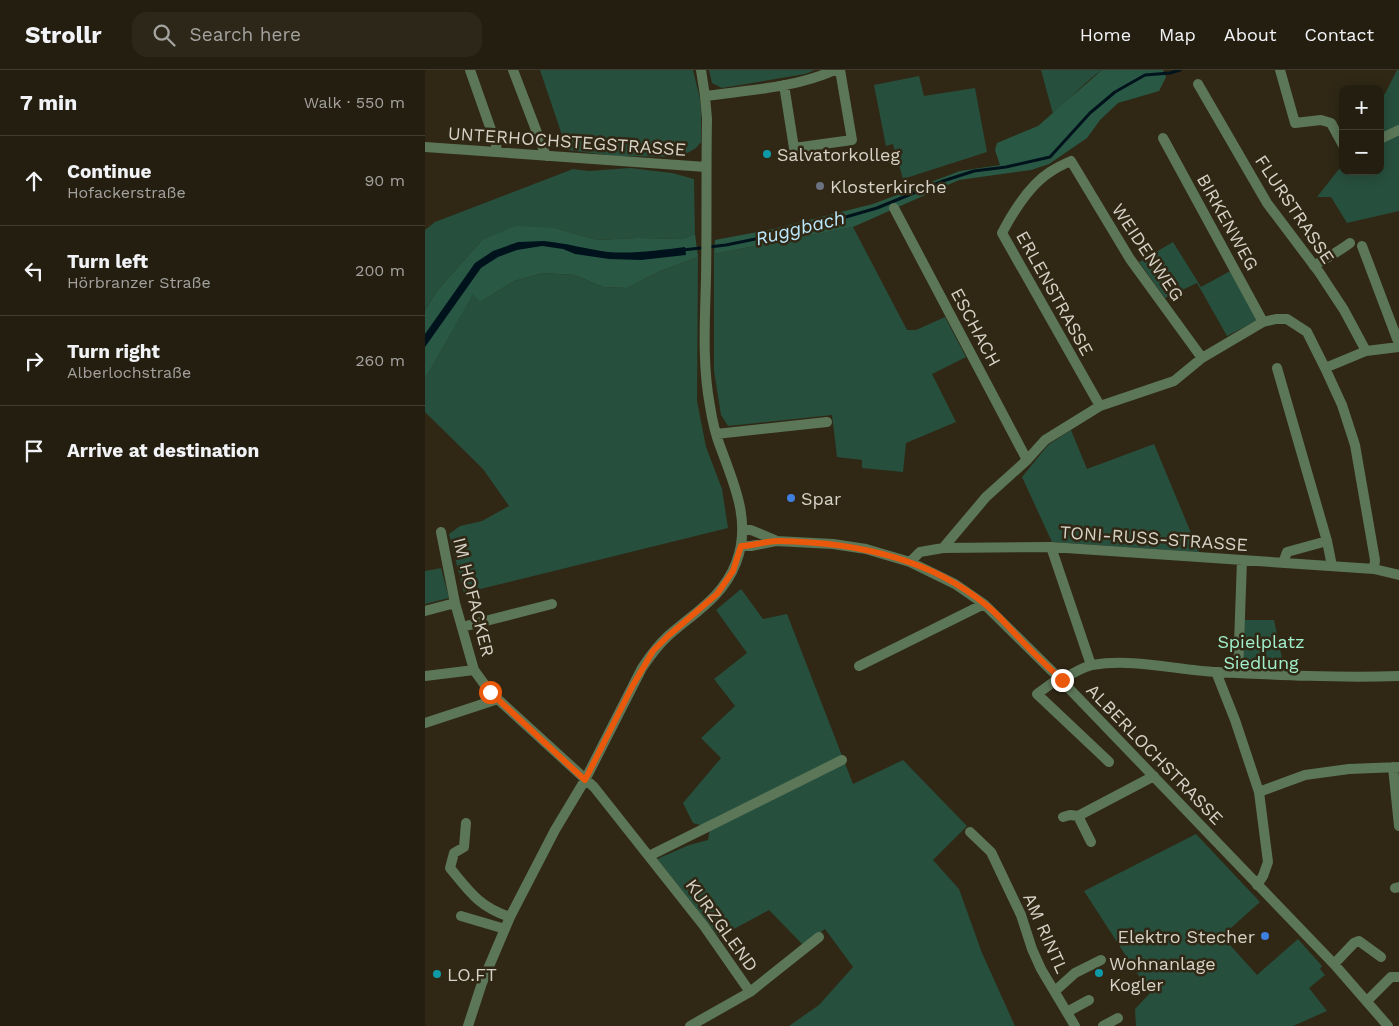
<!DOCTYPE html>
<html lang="en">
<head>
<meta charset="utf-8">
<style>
  body { margin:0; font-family:"Work Sans",sans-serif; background:#2c2719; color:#f1f3f6 }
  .controls { position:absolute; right:15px; top:15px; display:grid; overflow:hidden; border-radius:10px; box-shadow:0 2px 12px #0003 }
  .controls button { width:45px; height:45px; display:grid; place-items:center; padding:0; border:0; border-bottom:1px solid #413c30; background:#241e10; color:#f1f3f6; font:25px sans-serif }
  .stop { position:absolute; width:15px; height:15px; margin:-11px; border:4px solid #ea580c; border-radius:50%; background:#fff }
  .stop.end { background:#ea580c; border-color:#fff; box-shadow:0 1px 5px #0008 }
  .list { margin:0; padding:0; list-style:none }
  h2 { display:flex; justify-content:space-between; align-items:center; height:65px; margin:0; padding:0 20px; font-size:21px }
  h2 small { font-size:16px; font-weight:400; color:#a3a29f }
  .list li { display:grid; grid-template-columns:32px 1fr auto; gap:15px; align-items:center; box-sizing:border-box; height:90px; padding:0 20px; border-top:1px solid #413c30 }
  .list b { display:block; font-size:19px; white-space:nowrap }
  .list p { margin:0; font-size:16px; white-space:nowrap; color:#a3a29f }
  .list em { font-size:16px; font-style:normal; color:#a3a29f }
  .icon { flex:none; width:28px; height:28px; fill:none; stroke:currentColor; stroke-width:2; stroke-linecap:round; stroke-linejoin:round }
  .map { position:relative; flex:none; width:974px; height:956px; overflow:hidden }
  header { display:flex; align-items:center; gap:30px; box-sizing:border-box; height:70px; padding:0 25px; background:#241e10; border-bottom:1px solid #413c30 }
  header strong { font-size:24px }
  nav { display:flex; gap:28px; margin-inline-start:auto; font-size:18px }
  .search { width:350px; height:45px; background:#2c2719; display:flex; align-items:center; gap:12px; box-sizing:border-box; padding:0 18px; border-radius:15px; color:#a3a29f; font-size:19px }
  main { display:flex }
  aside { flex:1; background:#241e10 }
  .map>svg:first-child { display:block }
  .green { fill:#274f3d }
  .forest { fill:#295944 }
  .water { fill:#00131d }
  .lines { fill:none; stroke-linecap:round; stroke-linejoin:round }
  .stream { stroke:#00131d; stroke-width:3 }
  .minor { stroke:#5c7658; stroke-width:10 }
  .route { stroke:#ea580c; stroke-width:6 }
  .culture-dot { fill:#0f9aa8; stroke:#302815; stroke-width:2 }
  .worship-dot { fill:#6b7280; stroke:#302815; stroke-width:2 }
  .shop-dot { fill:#3f7fe0; stroke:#302815; stroke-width:2 }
  .labels { text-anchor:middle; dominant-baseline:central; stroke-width:5; stroke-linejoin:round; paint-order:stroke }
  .street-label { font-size:18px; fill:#d7d2c7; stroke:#302815 }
  .poi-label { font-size:18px; fill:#d7d2c7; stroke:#302815; text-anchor:start }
  .park-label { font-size:18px; fill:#a1efcb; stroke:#302815 }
  .water-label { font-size:19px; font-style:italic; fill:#bae9fe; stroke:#302815 }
</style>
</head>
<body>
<header>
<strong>Strollr</strong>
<div class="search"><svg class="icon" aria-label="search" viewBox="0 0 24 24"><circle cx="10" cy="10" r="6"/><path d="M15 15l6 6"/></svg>Search here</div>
<nav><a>Home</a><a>Map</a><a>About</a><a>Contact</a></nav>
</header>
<main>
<aside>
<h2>7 min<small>Walk · 550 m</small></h2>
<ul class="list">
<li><svg class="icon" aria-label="ahead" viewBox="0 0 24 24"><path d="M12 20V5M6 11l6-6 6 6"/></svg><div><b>Continue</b><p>Hofackerstraße</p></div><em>90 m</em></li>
<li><svg class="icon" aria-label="left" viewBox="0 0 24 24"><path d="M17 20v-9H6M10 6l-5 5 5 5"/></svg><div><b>Turn left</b><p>Hörbranzer Straße</p></div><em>200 m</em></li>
<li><svg class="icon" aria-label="right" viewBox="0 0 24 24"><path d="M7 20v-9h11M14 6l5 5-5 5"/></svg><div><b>Turn right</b><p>Alberlochstraße</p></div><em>260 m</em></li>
<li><svg class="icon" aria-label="arrive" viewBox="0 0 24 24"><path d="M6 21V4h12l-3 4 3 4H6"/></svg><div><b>Arrive at destination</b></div></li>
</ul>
</aside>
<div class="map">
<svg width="974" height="956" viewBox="0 0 974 956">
  <rect width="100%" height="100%" fill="#302815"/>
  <path class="green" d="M115,0h153l7,29 1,13v30l-5,6 -15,9 -65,-1 -49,-6z
    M284,0h106l-10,4 -83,14 -10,-5z
    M616,0h61c-18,12 -32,30 -49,44z
    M972,0h2v141l-52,12 -16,-26h-14l26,-33v7h37v-75l5,-2z
    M494,6l5,20 51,-8 12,64 -84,27 -10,-35 -7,2 -12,-61z
    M205,98l42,5 22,6 1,55 -12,5 -45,-1 -41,2 -42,-12 -73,12 -46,52 -11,19v-81l10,-8 138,-53 16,2z
    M428,157l54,103h9l29,-13 21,40 -34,17 24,48 -50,21 -3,29 -41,-4v-8l-25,-3 -5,-42 -104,11 -7,-11 -7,-44v-117z
    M748,172l28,45 33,-18 23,48 -1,4 -29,15 -30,-53 -32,15 -26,-36z
    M273,187l-1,144 9,46 16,42 6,39 -264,65 -15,-59 11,-8 22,-5 27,-15 -26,-37 -58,-57v-33l48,-86 7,9 34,-21 29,-8 32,2 28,12 24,1 31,-16z
    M646,360l16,39 67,-25 45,108 -147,-10 -30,-65 26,-32z
    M16,498l8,30 -24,6v-33z
    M316,519l22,30 24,-5 66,170 50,-24 64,66 -34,34 26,29 23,64 33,73h-226l30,-21 34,-38 -28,-38 -22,16 -34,-35 -50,27 -62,-78 32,-14 19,-5 2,-12 -17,-5 -10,-20 38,-45 -20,-20 34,-32 -21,-27 33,-26 -31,-43z
    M819,550h30l11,52 -38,-3 -5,-4z
    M771,764l64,68 -38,34 35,39 41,-36 24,27 -2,3 5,6 -16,13 18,23 -34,15h-157l-1,-17 15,-16 -66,-102z"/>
  <path class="forest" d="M677,0h61l3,7 -7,14 -41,12 -18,17 -13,18 -38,26 -18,6 -72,10 -106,47 -139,27 1,-14 58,-11 100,-25 87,-33 40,-6 -5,-15 2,-7 41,-17z
    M91,156l39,2 42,12 41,-2 45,1 12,-5 3,23 -40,15 -31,16 -24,-1 -28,-12 -32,-2 -29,8 -34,21 -7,-8 -48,85v-68l11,-19 46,-52z"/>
  <path class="water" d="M119,171c22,2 42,8 64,11 26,2 52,-2 77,-5l1,8 -45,5 -32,-1 -34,-5 -12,-5 -21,-3 -25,4 -19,7 -17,11 -56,79v-13l50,-71 18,-12 25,-9z"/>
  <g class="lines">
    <path class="stream" d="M258,180l43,-5 78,-16 73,-21 66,-27 31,-10 32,-4 44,-10 40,-44 25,-21 30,-17 25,-2 10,-3"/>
    <path class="minor" d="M45,0l26,74 1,8
      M88,0l33,86
      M855,0l15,53 26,-3 10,3 12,22
      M773,14l69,119 52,69 25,38 22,41
      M359,15l10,63 58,-8 -12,-70
      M280,26c44,-6 90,-8 130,-26
      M738,68l100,184
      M955,69l19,-9
      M0,77l281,20
      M469,138l133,252
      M937,176l37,98
      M889,196c12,-8 24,-14 36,-23
      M852,298l50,173
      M900,298l17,37 13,40 20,115 -1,9
      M675,336l-98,-173c11,-21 28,-48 48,-61 6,-4 14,-8 21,-11l59,98 72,99
      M291,364l111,-12
      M317,460h9l24,10
      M16,462l14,71 19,67
      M316,476h10l25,-5 57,3 33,5 44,13 45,22 29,20 75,74 275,286 54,62
      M626,477l40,118
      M518,478l43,-51 41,-37 18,-20 55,-34 74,-25 28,-23 61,-36 13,-3h11l20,13 18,36 41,-17 33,-4
      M485,492l10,-10 23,-4 108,-1 323,22 25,6
      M858,493l4,-11 40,-11 5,25
      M0,541l30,-8
      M37,557l90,-23
      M434,596l125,-62
      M791,602l19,48 24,72 9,70 -5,14 -6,9
      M813,602l4,-112
      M0,606l49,-6 16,22 104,95 110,139 46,66
      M634,608l-22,16 72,68
      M637,610c9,-6 19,-12 30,-15 41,-7 84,5 125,7 60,3 121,6 182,4
      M0,653l73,-24
      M968,697l6,59
      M834,722l46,-17 44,-6 50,-2
      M653,746l13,26
      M638,747l7,-2 8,1 76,-40
      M41,753l-2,24 -10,6 -4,15c19,23 29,39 60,49
      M545,762l21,20 30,63 11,34 9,20 34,57
      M224,786l193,-96
      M970,818l4,-1
      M36,846l44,13
      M909,894l20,-21 5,-2 22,16
      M630,921l20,-18 26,-13
      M942,931l24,-24h8
      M642,942l22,-12
      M43,956l14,-43 28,-66 45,-87 30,-50 57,-112c8,-12 15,-22 26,-32 26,-23 55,-39 68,-73 16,-41 -2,-79 -16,-117 -5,-13 -8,-27 -10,-40 -8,-42 -5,-86 -4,-128 1,-53 0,-106 1,-159l-2,-23 -4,-26
      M265,956l60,-34 69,-55
      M678,956l15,-8"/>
  </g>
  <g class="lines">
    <path class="route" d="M65,622l95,88 48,-95 20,-34 15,-15 49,-42 16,-23 8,-25c12,0 25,-5 37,-5 74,1 150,16 208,64 13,10 23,23 35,35 13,14 27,27 41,40"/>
  </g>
  <g class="culture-dot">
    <circle cx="342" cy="84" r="5"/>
    <circle cx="674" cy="903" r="5"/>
    <circle cx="12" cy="904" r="5"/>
  </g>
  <circle class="worship-dot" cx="395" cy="116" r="5"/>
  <g class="shop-dot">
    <circle cx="366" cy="428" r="5"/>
    <circle cx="840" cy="866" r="5"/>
  </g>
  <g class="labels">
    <g class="street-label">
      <text transform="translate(142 71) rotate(4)">UNTERHOCHSTEGSTRASSE</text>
      <text transform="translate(870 139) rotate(56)">FLURSTRASSE</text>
      <text transform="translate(803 152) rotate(61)">BIRKENWEG</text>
      <text transform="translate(723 182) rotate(56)">WEIDENWEG</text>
      <text transform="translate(630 223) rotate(61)">ERLENSTRASSE</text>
      <text transform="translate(551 257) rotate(62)">ESCHACH</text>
      <text transform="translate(729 468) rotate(4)">TONI-RUSS-STRASSE</text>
      <text transform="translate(49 527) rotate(76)">IM HOFACKER</text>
      <text transform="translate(730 684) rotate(46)">ALBERLOCHSTRASSE</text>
      <text transform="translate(297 855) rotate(54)">KURZGLEND</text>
      <text transform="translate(621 863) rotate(66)">AM RINTL</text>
    </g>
    <g class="poi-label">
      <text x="352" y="84">Salvatorkolleg</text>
      <text x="405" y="116">Klosterkirche</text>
      <text x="376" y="428">Spar</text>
      <text x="830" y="866" text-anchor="end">Elektro Stecher</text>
      <text x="684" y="893">Wohnanlage<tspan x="684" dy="21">Kogler</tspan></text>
      <text x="22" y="904">LO.FT</text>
    </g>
    <g class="park-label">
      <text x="836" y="571">Spielplatz<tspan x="836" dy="21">Siedlung</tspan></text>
    </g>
    <g class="water-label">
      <text transform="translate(375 158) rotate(-14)">Ruggbach</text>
    </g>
  </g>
</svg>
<div class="controls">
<button>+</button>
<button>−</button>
</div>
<div class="stop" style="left:65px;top:622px"></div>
<div class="stop end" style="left:637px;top:610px"></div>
</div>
</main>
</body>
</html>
